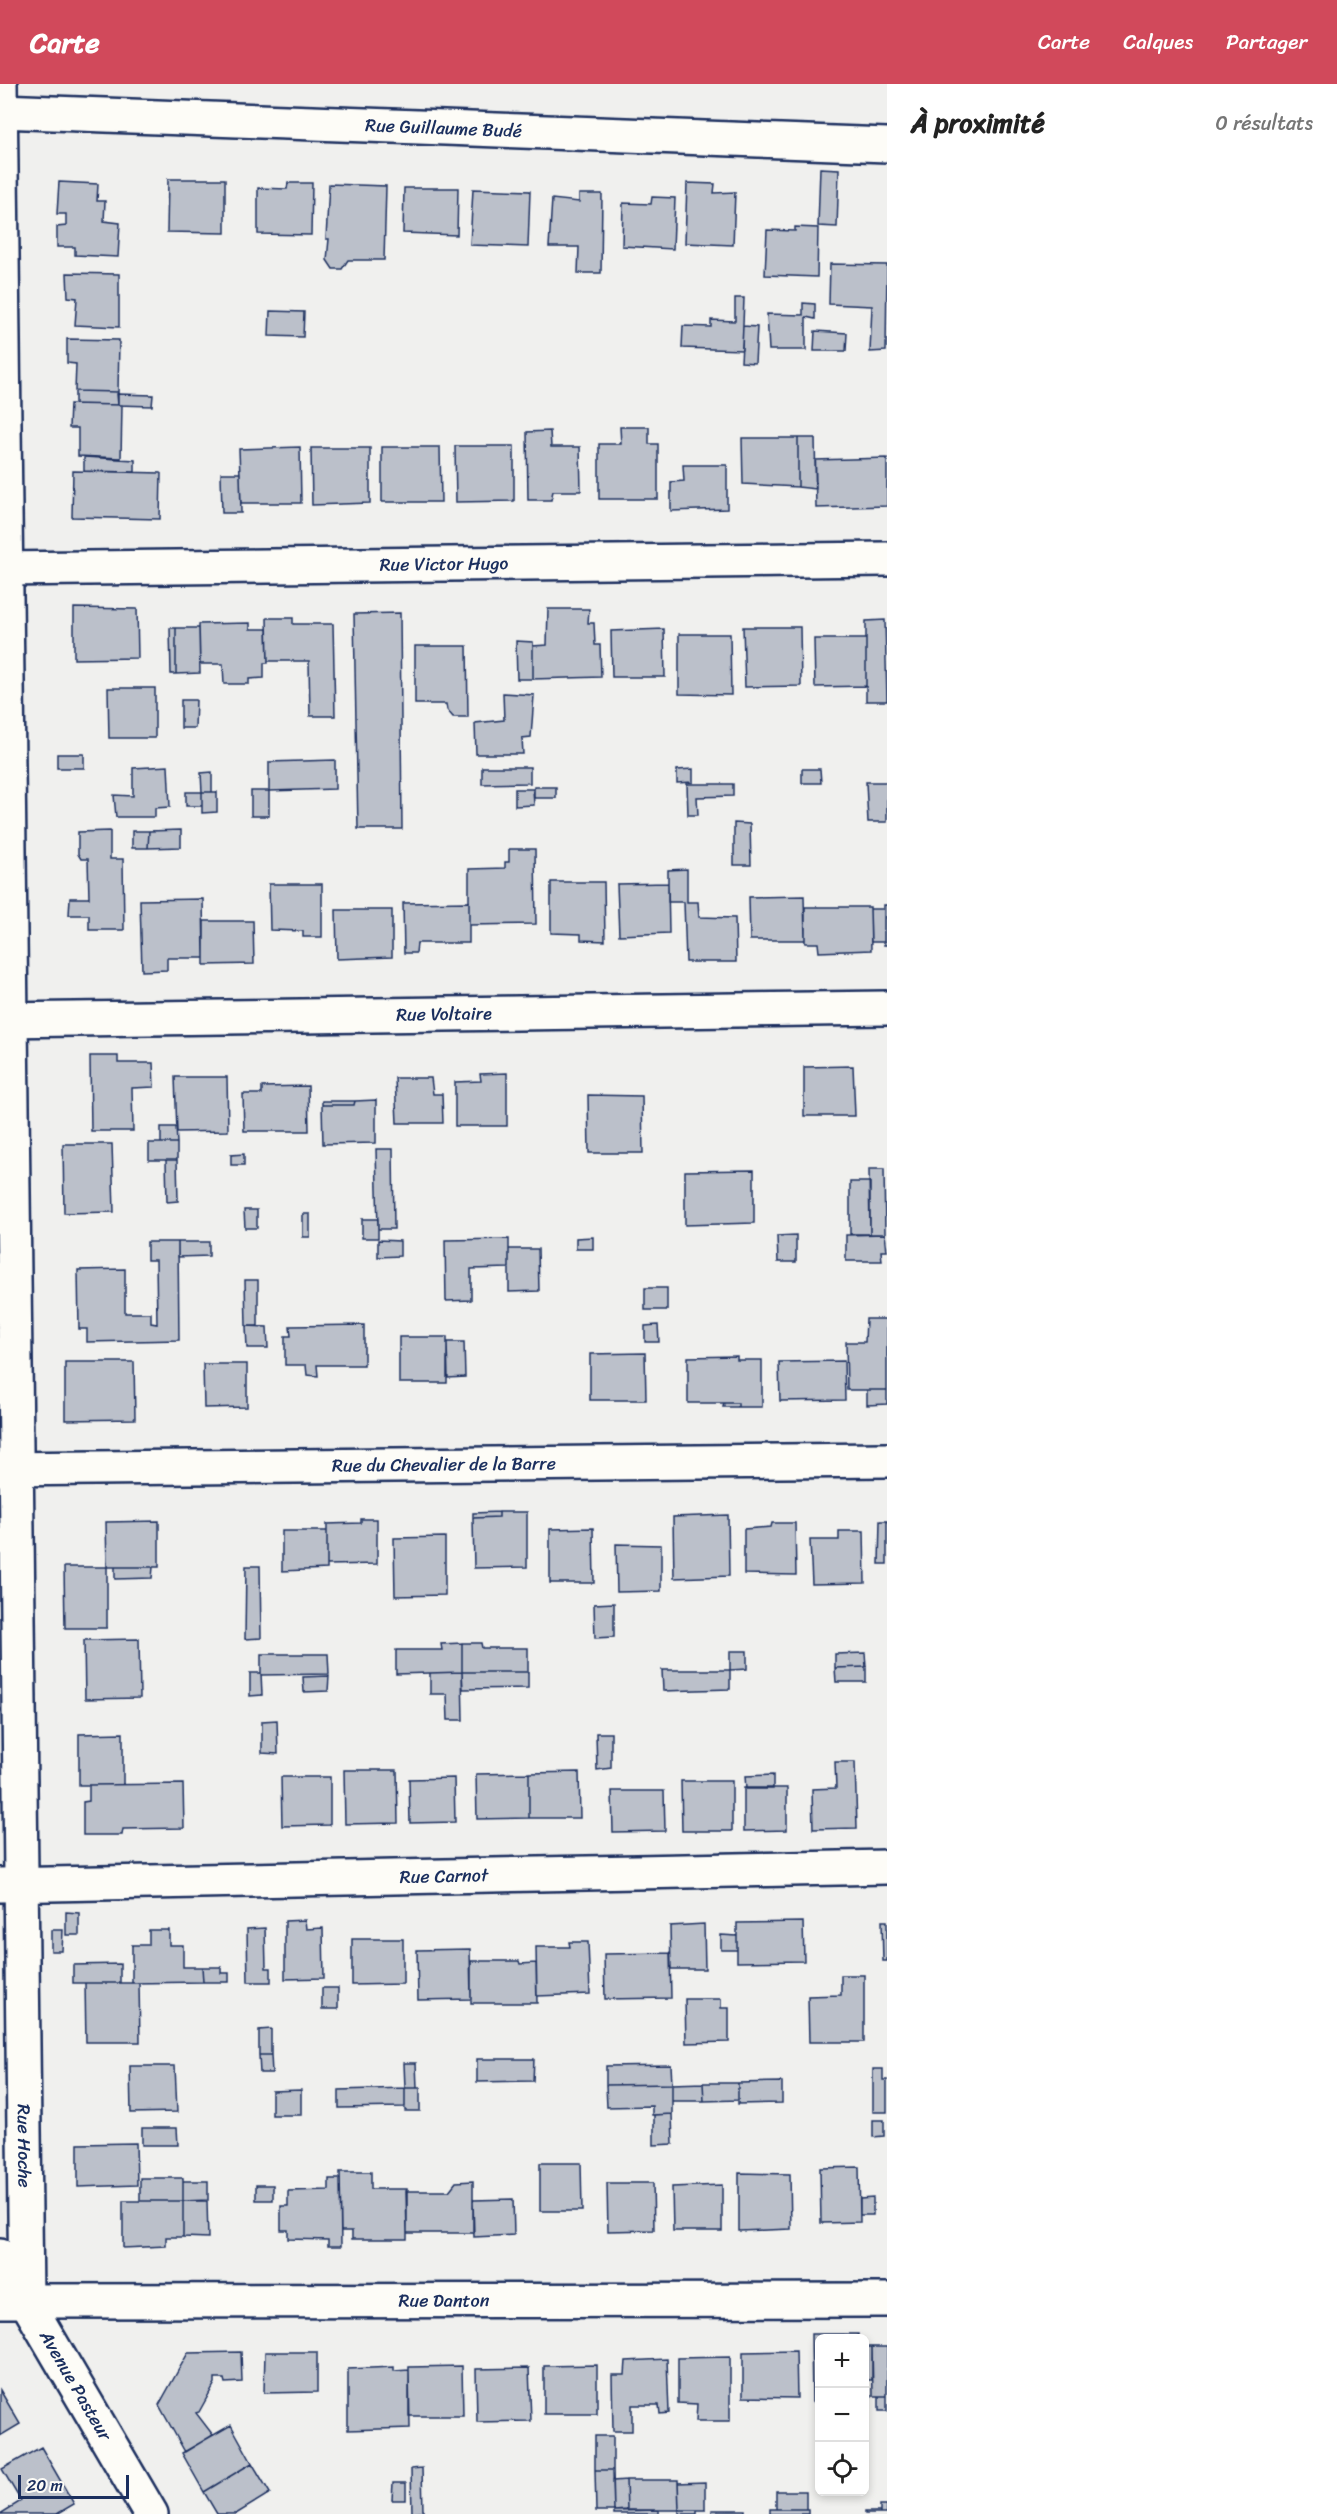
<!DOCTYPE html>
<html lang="fr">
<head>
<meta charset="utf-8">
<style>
  body { margin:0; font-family:Sriracha,sans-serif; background:#f2f2f2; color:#222 }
  .controls { position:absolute; right:18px; bottom:18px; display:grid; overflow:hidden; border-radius:9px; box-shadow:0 3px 9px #0003 }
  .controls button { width:54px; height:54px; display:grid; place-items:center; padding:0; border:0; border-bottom:2px solid #e0e0e0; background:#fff; color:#222; font:30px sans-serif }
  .scale { position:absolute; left:18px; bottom:15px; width:111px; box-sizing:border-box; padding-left:6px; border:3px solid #1b2f5e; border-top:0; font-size:16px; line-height:21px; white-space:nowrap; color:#1b2f5e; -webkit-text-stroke:4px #fdfcf7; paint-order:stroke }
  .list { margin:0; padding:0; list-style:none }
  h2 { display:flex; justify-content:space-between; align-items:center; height:78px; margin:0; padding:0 24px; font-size:26px }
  h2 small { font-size:20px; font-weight:400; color:#767676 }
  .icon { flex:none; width:33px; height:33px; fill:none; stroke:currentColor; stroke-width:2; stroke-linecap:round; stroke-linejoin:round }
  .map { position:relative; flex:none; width:887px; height:2430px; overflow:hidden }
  header { display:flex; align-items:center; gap:36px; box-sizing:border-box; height:84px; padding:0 30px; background:#d1495b; color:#fff }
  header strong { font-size:28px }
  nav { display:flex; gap:33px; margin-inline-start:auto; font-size:21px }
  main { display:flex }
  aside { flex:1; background:#fff }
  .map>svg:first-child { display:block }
  .building { fill:#bbc0ca; stroke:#1b2f5e; stroke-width:1.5 }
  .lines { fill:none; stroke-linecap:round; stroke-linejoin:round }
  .street-casing { stroke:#1b2f5e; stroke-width:38 }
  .secondary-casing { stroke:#1b2f5e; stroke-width:38 }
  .street { stroke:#fdfcf7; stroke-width:33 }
  .secondary { stroke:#fdfcf7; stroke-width:33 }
  .labels { text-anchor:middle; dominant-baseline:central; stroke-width:5; stroke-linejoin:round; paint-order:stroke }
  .street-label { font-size:18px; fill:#1b2f5e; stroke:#fdfcf7 }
</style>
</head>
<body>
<header>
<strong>Carte</strong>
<nav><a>Carte</a><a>Calques</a><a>Partager</a></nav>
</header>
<main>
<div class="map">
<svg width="887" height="2430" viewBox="0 0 887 2430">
  <rect width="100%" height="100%" fill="#f0f0ee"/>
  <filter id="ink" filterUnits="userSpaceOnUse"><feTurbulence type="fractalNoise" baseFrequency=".0167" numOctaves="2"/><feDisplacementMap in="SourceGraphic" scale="12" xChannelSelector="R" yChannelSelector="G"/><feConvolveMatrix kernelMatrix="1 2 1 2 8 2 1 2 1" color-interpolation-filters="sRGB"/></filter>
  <g filter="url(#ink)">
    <path class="building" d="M820,84l19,1 -2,58 -19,-1z
      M168,95h57v54l-58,-1z
      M59,98l39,2 -1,17h8l-1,20 16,2 -2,34 -43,-2v-8h-18v-20l9,-1v-12h-9z
      M288,99h24l-1,52 -53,-1v-46l29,1z
      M687,99l28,1 -1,9 21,-1 -2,53 -48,-2z
      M329,100l57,2 -2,74h-36l-6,9h-9l-6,-9 2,-21h-3z
      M404,104h54l-1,47 -54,-2z
      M473,105l57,2 -2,56 -58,-2z
      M579,110h23l-1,79h-23l1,-26h-30l3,-48 27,3z
      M652,113l23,1 -2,51 -51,-3 1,-43 28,1z
      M795,143l23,1 -1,49 -52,-2 2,-45 28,1z
      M830,180l57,1 -1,86 -16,1 2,-46 -43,-2z
      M67,189l52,1v53l-44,-2 2,-27 -9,-1z
      M735,214h9l-2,52 -60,-2 1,-22 28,1v-7l24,1z
      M803,219l12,1v15l-9,-2v33h-37l-2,-36 36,1z
      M270,227l34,1 -1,25 -34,-1z
      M743,242l14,1 -2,36 -14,-1z
      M815,247l32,2 -1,18h-32z
      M67,255l52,1 -1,52 -43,-1 1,-27 -9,-1z
      M75,307l43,1v13l-43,-1z
      M117,310l36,1 -1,11 -34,-1z
      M70,320l52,1 -1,53 -43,-2v-28h-9z
      M620,343h29v17h9v55h-59v-55h22z
      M550,347l1,16h29l1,44h-28l-2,9h-23l-1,-68z
      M742,354h56v49l-55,-3z
      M798,354h17l1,51 -18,-2z
      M455,362h59v55l-58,1z
      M300,363l1,56h-60l-2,-54z
      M382,363h58l1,55h-59z
      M311,364h59v55l-58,2z
      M84,373l51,3v12l-51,-1z
      M887,374v48l-71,2 -1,-48z
      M683,381h44v44l-56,2v-29l13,-1z
      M73,387l88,2 -1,46 -88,-2z
      M221,389h19l1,40h-19z
      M74,524l63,1 1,49 -64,1z
      M548,525h41l-1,14h6l1,22h5l1,32 -68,2v-33l14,-1z
      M400,529l2,216h-44l-4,-215z
      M267,534h26v6h40l2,92h-25l-1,-55h-41z
      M885,536l2,81h-21v-80z
      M250,539v6h17l1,34h-4v15l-15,1v5h-25l-1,-20h-23l-1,-40z
      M743,543h57l1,59 -56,1z
      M170,544h6v46h-5z
      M176,544h23l1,45 -24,1z
      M664,545l1,48h-53l-1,-46z
      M679,550h51l1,61 -52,-1z
      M814,555h52v47l-51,1z
      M516,557l17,1v37h-16z
      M415,562h52l1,71h-15l-6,-7 -1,-6h-31z
      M108,604h47v50h-46z
      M503,609l31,2 -3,42 -9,1 1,16h-47l-1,-31 29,-3z
      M181,616h15l-1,28h-14z
      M57,670h27v14h-27z
      M335,676v29l-66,2v-29z
      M168,682l2,41 -15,1v9h-39l-2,-22 19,1v-28z
      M482,683h48v16l-48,1z
      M693,685v13l-16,1v-13z
      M802,685h18l1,14h-19z
      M212,688v20h-10l-1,-19z
      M866,698h21v40h-19z
      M687,700h46v12l-36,1 1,18h-10z
      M534,703h22v11h-22z
      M515,705h18l1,16 -19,1z
      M251,707h18v25h-18z
      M186,708h16v14h-16z
      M202,708h15v20l-15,1z
      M734,739l16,1 1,41h-17z
      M181,746v17l-33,1 1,-17z
      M110,747v28h13l1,71h-35v-15h-20l1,-17h19l-1,-39h-7l-3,-5v-22z
      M132,747h17l-1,17h-16z
      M509,765h26l1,75 -67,1v-56l36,-1v-6h4z
      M687,785v33h11l1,15 36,1 1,44h-50l-2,-60h-16v-32z
      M551,798h53l1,59 -24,-1v-6l-30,-1z
      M668,799l1,50 -50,2 -2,-51z
      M269,800h53v53h-19v-6l-33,-1z
      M804,812l1,44h-55l-1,-43z
      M203,815l1,59h-37v12l-25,1 -2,-71z
      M469,818v41h-52l-1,10h-12l-1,-50z
      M884,821h3v40h-3z
      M805,823h65l1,43 -52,2 -1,-9h-13z
      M870,825h14v33h-13z
      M336,826h56v47l-55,2z
      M204,837h49l1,43 -50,1z
      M90,972h28v7h35l1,24 -22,1 1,43h-42z
      M853,982l2,50h-51v-49z
      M507,989v53h-52v-44l26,-1 -1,-7z
      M175,993h52l1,54 -51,1z
      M395,994h36l2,16h9l1,29h-46z
      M308,1002l1,45h-65l-1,-37h19v-7z
      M588,1011l54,1 1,57h-54z
      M376,1016v43l-53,1 -1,-39h32l1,-4z
      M322,1017h33l-1,4h-32z
      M161,1043h15l1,16h-16z
      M149,1059h28v17h-28z
      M63,1060h49l2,68 -50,1z
      M376,1065h17l1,80h-16z
      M244,1070v11h-13v-10z
      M166,1076h11l1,41 -11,1z
      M869,1085h15l1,65h-15z
      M754,1086v53l-69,2v-54z
      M850,1098h20v52h-20z
      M244,1126h13v18h-12z
      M303,1130h7v23h-7z
      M362,1135h16v19h-16z
      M885,1150l2,17h-6l1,10h-36v-26z
      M796,1151v27h-18l-1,-26z
      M593,1153v12h-17v-11z
      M509,1155v29l-38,1v31l-25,1 -1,-61z
      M378,1156l22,1v15l-22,1z
      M147,1158h31l1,98 -92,2v-13h-8l-1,-59 47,-1v44h26v10l6,1 -1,-64h-9z
      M178,1158h31v14l-31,1z
      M509,1165h29l1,42 -30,1z
      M245,1196h13v46h-12z
      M645,1204h22v22h-22z
      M866,1235h21v71h-40l-1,-48h19z
      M364,1241v40h-47l1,11 -11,-1 -1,-10h-21v-29h6l-1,-10z
      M658,1241l1,17h-14v-16z
      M246,1242l21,1 1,21h-21z
      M399,1253h48v46h-48z
      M447,1258h17l1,35 -17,1z
      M645,1269l1,47h-56v-46z
      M737,1272v4h25v47h-24v-4h-50v-46z
      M844,1277l1,39 -65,1 -1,-39z
      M65,1278h69l1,57 -70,1z
      M203,1280h44v43l-43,1z
      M867,1306h20v14l-20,1z
      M724,1319h14v4h-15z
      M499,1428v5l-26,1v-5z
      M499,1428h28v55l-53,1 -1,-50 26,-1z
      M728,1431l1,61 -55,2 -1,-61z
      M361,1435h16v45l-50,1v-41l34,-1z
      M159,1437v46h-52l-1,-45z
      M880,1437h7v43h-8z
      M772,1439h23l1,52 -52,-1v-45l27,-2z
      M593,1444l1,55h-44v-54z
      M282,1447h45v38l-45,2z
      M839,1447h25l1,52 -53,1 -2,-44h29z
      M445,1453v58l-50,1 -1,-58z
      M616,1460l45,1v46l-44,1z
      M246,1482h14l1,72 -16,1z
      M64,1483h43v61h-42z
      M115,1483h38l-1,11 -37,1z
      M614,1519v34l-19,1 -1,-34z
      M139,1555l1,59 -55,1 -1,-59z
      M462,1559h19l1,5h46v24h-66z
      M462,1559v29l-66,2v-24h46l-1,-6z
      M730,1567h17v18l-17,1z
      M865,1569l1,14 -31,1v-14z
      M261,1570h67l1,20 -68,1z
      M866,1583v15h-30l-1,-14z
      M662,1586h68v19l-67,2z
      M462,1588h66v16l-65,1z
      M462,1588l1,48h-15l-1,-26h-17v-21z
      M250,1589h11l1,22 -12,1z
      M329,1592l-1,15 -24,1 -1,-15z
      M277,1636l1,34 -16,-1v-32z
      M123,1649v52h-44v-51z
      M596,1649h15v35l-14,2z
      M835,1678h20l2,66 -44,1 -1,-40 24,-1z
      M344,1686h53l1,53 -53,1z
      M579,1688l1,46h-51v-45z
      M529,1689v45l-52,1 -1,-45z
      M773,1691v14h-27l-1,-13z
      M281,1693h49v48l-48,1z
      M454,1694l1,44 -45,1 -1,-44z
      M681,1697h51v50h-50z
      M183,1700l1,44 -61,1 -1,6h-39v-33l6,-1v-16z
      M744,1704h43v42l-43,1z
      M612,1707h52l1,40 -52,1z
      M66,1828l13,1v22h-13z
      M305,1836l1,9 17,-1 1,50 -39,1v-58z
      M882,1837h5v40h-4z
      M803,1838l1,39 -67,1v-39z
      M704,1840l1,45h-34l-1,-43z
      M265,1844l1,40h5v14h-23l-1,-53z
      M51,1846h12l-1,21h-11z
      M149,1846h20v15h14v22h19l1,15 -71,1v-38h17z
      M721,1851l16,1v14h-16z
      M352,1855h51v45l-51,1z
      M569,1858h19l2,52 -53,2 -1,-49h34z
      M470,1865l1,50 -53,1 -1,-50z
      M670,1869l1,45 -66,1 -1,-45z
      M471,1877h48l1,3 16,-1 1,40h-66z
      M120,1880v19h-47v-18z
      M202,1883h19v6h8v9h-26z
      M841,1891h23v67h-55l-1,-46 33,-1z
      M85,1899h54l1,59h-54z
      M322,1904h16v21h-16z
      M685,1915h36v9h8v34l-43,1z
      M271,1945v26h-12v-25z
      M259,1971h12l1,18h-12z
      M477,1975h57l-1,22 -56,1z
      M404,1979h12l1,25h-12z
      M671,1981l1,19 -66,1v-19z
      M130,1982h45l2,46 -46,1z
      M873,1985h10v11h4v32h-14z
      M782,1998v21l-44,1v-21z
      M703,1999h35v17l-34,1z
      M703,1999l1,18h-32v-17z
      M672,2000v30l-20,1v-9l-45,1 -1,-22z
      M405,2004v19l-66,1v-18z
      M405,2004h15v23h-15z
      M301,2006v25h-29v-24z
      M672,2030l1,30 -19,1v-30z
      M873,2036h11v16l-11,1z
      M142,2044h35l1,17h-36z
      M136,2059l1,42 -59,2v-43z
      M540,2079h41l1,48h-42z
      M859,2083l1,55 -39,1 -1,-55z
      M340,2088h31v17h36v50h-55v-8h-11z
      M739,2089l51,1 1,55 -52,2z
      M140,2094h43v23h-43z
      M329,2095h11l1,67h-13v-6l-40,-1v-9h-7v-24h7v-15l41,-1z
      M183,2097h25v19l-25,1z
      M473,2097v52h-66l-1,-42h43l7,-9z
      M607,2099h46l1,47 -46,1z
      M256,2101h17v15h-17z
      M722,2101v46h-49l-1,-44z
      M873,2114v17h-13v-16z
      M513,2115l1,36 -40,2 -1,-37z
      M123,2117h60v36h-17v9l-43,2z
      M183,2117h24l1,37 -25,-1z
      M811,2250h47v4h-38v64h-8z
      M864,2263h8v33h-8z
      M872,2263h15v49h-14z
      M796,2267l1,47 -54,-1v-45z
      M241,2268l1,30 -17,1 -1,-4h-9v4l-16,29 -3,1 17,22 -28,17 -26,-47 29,-52z
      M265,2268h52v40l-53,1z
      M730,2273v64h-34l1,-17 -19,-1v-45z
      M667,2275l2,54 -9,1 -1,-9h-27v26h-19l-1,-56h13l1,-14z
      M597,2281v49h-53v-48z
      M462,2282l1,50h-54v-49z
      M394,2283v4l15,-1 1,58 -62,2v-61z
      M529,2284l2,53 -54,1 -1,-53z
      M0,2306l20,34 -20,12z
      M879,2312h8v15h-8z
      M231,2341l21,38 -48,29 -22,-39z
      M595,2352h18v34h-18z
      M41,2363l33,57 -17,10h-57l21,-13 -19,-32z
      M252,2379l18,30 -34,21h-19l-13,-22z
      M422,2384l1,44 -11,1 -1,-44z
      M595,2386h18l1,41h-18z
      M626,2396l1,30 -13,1 -1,-30z
      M626,2396h52l1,30h-52z
      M705,2398v28h-26l-1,-27z
      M393,2399h13v17h-14z
      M776,2407h30v18h-30z
      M880,2422h7v8h-7z
      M770,2425h38v5h-38z
      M659,2426v4h-45v-3z
      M679,2426h18v4h-18z
      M712,2426h33v4h-33z
      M865,2428h15v2h-15z"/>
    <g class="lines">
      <defs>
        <g id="street">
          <path id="s1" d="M0,0l26,2216"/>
          <path id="s2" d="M0,27l887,34"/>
          <path id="s3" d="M0,485l887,-10"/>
          <path id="s4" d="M0,936l887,-12"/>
          <path id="s5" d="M0,1385l887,-9"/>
          <path id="s6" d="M0,1801l887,-18"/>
          <path id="s7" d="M0,2217l887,-1"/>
        </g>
        <g id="secondary">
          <path id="s8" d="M0,2172l151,258"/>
        </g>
      </defs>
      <use href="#street" class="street-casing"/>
      <use href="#secondary" class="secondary-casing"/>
      <use href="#street" class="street"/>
      <use href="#secondary" class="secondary"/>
    </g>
  </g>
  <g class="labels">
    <g class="street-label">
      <text stroke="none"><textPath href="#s2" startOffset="444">Rue Guillaume Budé</textPath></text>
      <text stroke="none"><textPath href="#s3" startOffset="444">Rue Victor Hugo</textPath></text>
      <text stroke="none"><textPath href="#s4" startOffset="444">Rue Voltaire</textPath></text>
      <text stroke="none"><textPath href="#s5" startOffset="444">Rue du Chevalier de la Barre</textPath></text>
      <text stroke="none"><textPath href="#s6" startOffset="444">Rue Carnot</textPath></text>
      <text stroke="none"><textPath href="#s1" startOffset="2062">Rue Hoche</textPath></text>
      <text stroke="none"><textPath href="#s7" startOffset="444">Rue Danton</textPath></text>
      <text stroke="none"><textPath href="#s8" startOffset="150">Avenue Pasteur</textPath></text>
    </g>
  </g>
</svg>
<div class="controls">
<button>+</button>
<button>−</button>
<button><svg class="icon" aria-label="locate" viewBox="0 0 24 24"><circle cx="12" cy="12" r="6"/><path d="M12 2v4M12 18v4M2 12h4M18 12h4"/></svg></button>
</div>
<div class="scale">20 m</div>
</div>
<aside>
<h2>À proximité<small>0 résultats</small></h2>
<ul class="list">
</ul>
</aside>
</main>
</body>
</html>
